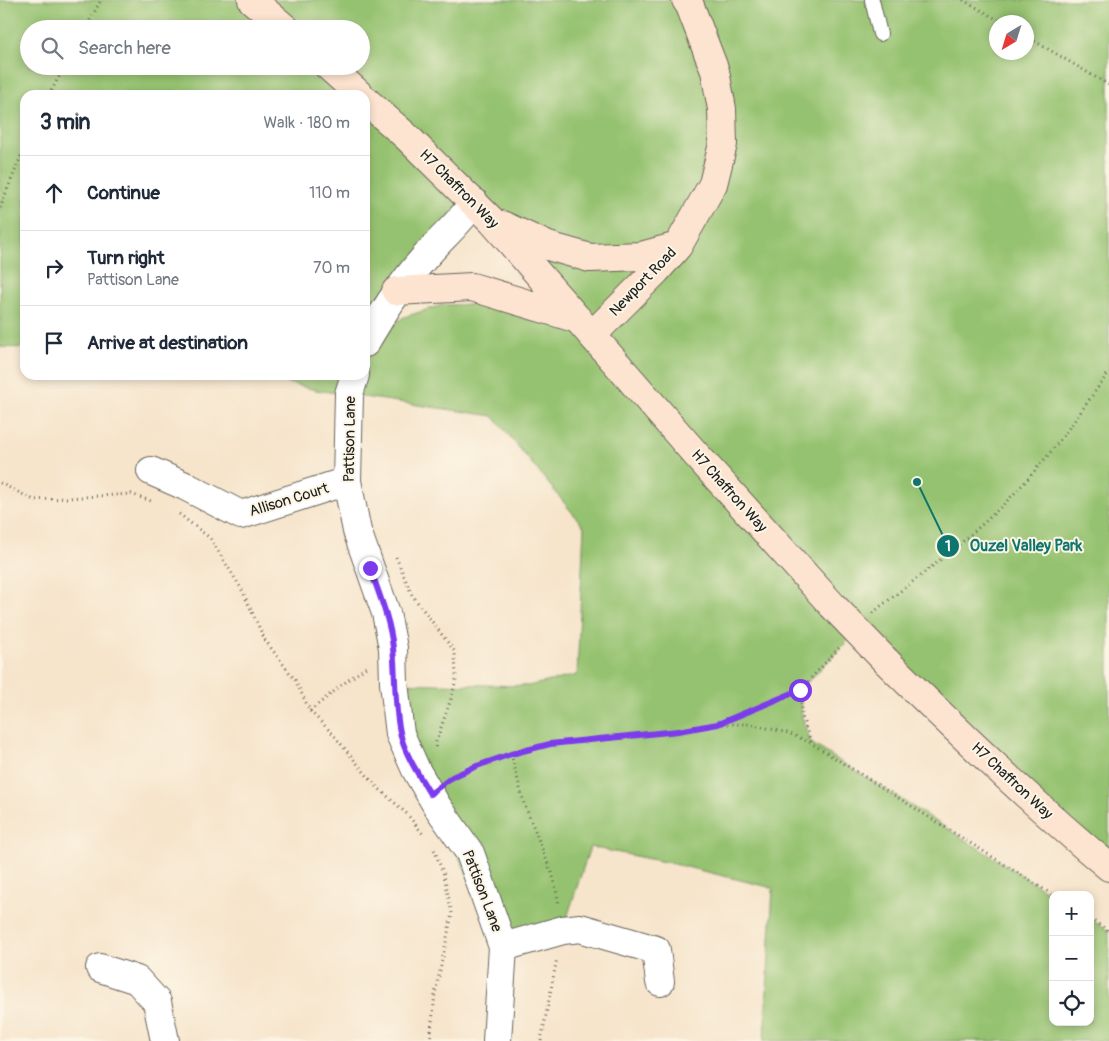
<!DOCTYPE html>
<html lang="en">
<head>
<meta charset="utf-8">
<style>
  body { margin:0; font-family:Pangolin,sans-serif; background:#f6f6f7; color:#1f2937 }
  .controls { position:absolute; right:15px; bottom:15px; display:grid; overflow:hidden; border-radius:10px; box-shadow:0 2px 8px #0003 }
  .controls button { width:45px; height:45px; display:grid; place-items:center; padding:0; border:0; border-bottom:1px solid #e0e1e3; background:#fff; color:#1f2937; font:25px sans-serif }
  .compass { position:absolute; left:989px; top:15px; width:45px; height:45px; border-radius:50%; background:#fff; box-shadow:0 2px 8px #0003; rotate:218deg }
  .stop { position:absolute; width:15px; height:15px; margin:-11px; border:4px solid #7c3aed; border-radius:50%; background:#fff }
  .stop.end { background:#7c3aed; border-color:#fff; box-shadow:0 1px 5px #0008 }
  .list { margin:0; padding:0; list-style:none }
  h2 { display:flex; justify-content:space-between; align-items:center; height:65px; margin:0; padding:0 20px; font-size:21px }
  h2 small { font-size:16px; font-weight:400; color:#747a83 }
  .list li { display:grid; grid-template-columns:32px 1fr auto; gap:15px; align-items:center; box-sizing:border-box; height:75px; padding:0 20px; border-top:1px solid #e0e1e3 }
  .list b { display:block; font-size:19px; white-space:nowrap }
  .list p { margin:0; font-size:16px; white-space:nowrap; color:#747a83 }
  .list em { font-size:16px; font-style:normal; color:#747a83 }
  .icon { flex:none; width:28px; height:28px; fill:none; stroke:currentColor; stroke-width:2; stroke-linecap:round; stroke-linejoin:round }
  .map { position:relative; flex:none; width:1109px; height:1041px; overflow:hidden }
  .search { position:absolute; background:#fff; box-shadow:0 2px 8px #0003; left:20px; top:20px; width:350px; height:55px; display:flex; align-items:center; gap:12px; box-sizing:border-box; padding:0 18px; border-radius:28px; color:#747a83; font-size:19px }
  .panel { position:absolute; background:#fff; box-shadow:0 2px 8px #0003; left:20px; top:90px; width:350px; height:290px; border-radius:15px }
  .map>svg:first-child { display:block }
  .green { fill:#95c270; stroke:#586f46; fill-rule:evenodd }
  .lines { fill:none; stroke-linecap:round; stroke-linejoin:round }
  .lane-casing { stroke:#686259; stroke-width:16 }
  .street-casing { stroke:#686259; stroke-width:30 }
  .secondary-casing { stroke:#686259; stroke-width:30 }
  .path { stroke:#686259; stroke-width:3; stroke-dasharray:1 4; stroke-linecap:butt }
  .lane { stroke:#fff; stroke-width:14 }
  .street { stroke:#fff; stroke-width:28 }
  .secondary { stroke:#fde4d1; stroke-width:28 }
  .secondary-bridge-casing { stroke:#686259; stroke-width:30; stroke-linecap:butt }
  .secondary-bridge { stroke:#fde4d1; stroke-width:28 }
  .route { stroke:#7c3aed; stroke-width:6 }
  .labels { text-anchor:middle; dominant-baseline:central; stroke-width:4; stroke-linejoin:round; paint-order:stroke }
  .street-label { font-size:15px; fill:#1c1c1c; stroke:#fcf5e5 }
  .leader { fill:none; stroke:#0f766e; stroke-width:2 }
  .callout-dot { fill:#0f766e; stroke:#fcf5e5; stroke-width:2 }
  .mark-label { font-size:15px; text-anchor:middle; font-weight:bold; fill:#fff }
  .callout-label { font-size:16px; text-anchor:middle; font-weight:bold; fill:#0f766e; stroke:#fcf5e5; stroke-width:4; stroke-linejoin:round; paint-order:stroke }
</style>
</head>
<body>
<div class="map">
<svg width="1109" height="1041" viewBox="0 0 1109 1041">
  <rect width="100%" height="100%" fill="#fcf5e5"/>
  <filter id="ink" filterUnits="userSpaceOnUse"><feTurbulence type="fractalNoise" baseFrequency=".02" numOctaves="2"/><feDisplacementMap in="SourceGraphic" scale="10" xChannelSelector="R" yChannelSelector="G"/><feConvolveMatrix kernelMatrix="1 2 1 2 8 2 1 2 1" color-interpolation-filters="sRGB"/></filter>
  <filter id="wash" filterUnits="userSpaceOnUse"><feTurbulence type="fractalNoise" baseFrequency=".0096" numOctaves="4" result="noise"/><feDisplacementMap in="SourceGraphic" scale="20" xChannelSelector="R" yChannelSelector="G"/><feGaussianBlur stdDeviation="1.12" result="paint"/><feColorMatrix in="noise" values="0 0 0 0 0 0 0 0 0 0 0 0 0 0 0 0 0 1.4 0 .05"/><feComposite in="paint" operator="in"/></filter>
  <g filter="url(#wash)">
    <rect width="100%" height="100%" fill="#f6e4cb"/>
    <path class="green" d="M0,0h1109v867l-252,-236 -57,59 2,27 9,26 242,152v127h37v-103l19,12v110h-345l9,-153 -103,-25 -80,-16 -27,83 -60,17 -87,-177 -22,-87 134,3 49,-11 7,-148 -91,-111 -177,-26 -61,-15h110v-31l39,-27 38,-12 44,-1 38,14 67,16 -117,-132 -109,141v-248h-340v253l-25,-1zM996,22h30v30h-30zM29,29h332v37h-332z"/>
  </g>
  <g filter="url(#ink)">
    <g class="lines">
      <defs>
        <path id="lane" d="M872,0l8,34"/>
        <path id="street" d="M365,343c19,-32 35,-58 60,-86 17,-20 34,-33 49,-55
          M355,375l-6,19 -2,87 10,50 29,82 7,35 1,35 6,51 16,36 21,36 33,47 33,94 -6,94
          M151,471l34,15 56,29 106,-34
          M503,947l60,-17 17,-2 76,22 4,32
          M100,968l37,12 20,22 8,39"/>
        <path id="secondary" d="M252,0l34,29
          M328,66l32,29
          M365,100l42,37 85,84 201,230 139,154
          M502,225l46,21 42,12 51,-2 37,-10
          M396,291l76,-4 106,32
          M593,334l63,-63 22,-25 35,-62 10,-40 -1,-35 -7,-38 -25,-65 -4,-6
          M886,661c72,71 145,141 223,206"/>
      </defs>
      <use href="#lane" class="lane-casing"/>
      <use href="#street" class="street-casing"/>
      <use href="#secondary" class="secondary-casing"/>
      <path class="path" d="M963,0l39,22
        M85,29l16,-29
        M1026,36l83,49
        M49,95l16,-29
        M0,208l25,-62
        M0,483l34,17 97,-6 23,8
        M179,514l31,24 31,50 24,52 30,40 15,31 22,22 42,51 33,30 16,20
        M396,557l16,38 43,57 1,27 -4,17 -16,46 -1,8
        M873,613l8,-7c56,-43 112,-85 157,-139 26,-30 48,-63 71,-95
        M310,711l33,-27 26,-19
        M720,723l80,-33
        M811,742l-9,-25 -2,-27 39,-42
        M511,754l13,49 30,76 5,26
        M450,779l27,-14 34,-11 39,-10 128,-13 40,-7h32l38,9 23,10 242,152
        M1090,919l19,12
        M430,1041l5,-47 17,-80 -8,-39 -10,-26
        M541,1041l16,-83"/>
      <use href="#lane" class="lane"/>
      <use href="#street" class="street"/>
      <use href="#secondary" class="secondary"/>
      <defs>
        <path id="secondary-bridge" d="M832,605l54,56"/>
      </defs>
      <use href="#secondary-bridge" class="secondary-bridge-casing"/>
      <use href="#secondary-bridge" class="secondary-bridge"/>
    </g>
  </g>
  <g class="lines" filter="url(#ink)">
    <path class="route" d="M370,568c9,26 20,52 23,80 3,28 1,57 7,84 3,19 20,45 30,62l22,-17 25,-11 34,-12 39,-10 128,-13 40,-7 82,-34"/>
  </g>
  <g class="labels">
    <g class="street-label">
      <text transform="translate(459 189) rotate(45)">H7 Chaffron Way</text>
      <text transform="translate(643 282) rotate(-46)">Newport Road</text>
      <text transform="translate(350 439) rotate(-89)">Pattison Lane</text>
      <text transform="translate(729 491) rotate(48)">H7 Chaffron Way</text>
      <text transform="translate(289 500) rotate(-17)">Allison Court</text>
      <text transform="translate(1012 781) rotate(43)">H7 Chaffron Way</text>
      <text transform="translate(482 891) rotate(69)">Pattison Lane</text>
    </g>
  </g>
  <path class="leader" d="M917 482L948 546"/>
  <g class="callout-dot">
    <circle cx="917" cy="482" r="5"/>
    <circle cx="948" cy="546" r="12"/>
  </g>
  <g class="mark-label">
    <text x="948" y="551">1</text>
  </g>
  <g class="callout-label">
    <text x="1026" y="551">Ouzel Valley Park</text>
  </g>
</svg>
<div class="controls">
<button>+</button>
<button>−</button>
<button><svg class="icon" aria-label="locate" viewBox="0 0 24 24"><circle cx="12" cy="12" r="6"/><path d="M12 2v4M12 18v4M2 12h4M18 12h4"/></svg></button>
</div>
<svg class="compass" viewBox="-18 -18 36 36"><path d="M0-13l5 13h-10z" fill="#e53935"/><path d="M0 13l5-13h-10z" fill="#747a83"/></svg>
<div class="stop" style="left:800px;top:690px"></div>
<div class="stop end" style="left:370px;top:568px"></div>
<div class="search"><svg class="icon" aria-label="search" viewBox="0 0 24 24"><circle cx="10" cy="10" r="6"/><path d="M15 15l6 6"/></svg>Search here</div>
<section class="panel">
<h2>3 min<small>Walk · 180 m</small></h2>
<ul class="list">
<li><svg class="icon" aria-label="ahead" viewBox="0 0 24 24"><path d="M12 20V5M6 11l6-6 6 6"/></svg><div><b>Continue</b></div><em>110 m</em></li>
<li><svg class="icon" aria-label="right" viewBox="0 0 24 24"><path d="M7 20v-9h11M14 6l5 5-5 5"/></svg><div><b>Turn right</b><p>Pattison Lane</p></div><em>70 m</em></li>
<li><svg class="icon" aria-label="arrive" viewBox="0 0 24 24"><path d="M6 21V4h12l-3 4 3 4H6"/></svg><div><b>Arrive at destination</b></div></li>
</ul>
</section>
</div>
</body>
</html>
